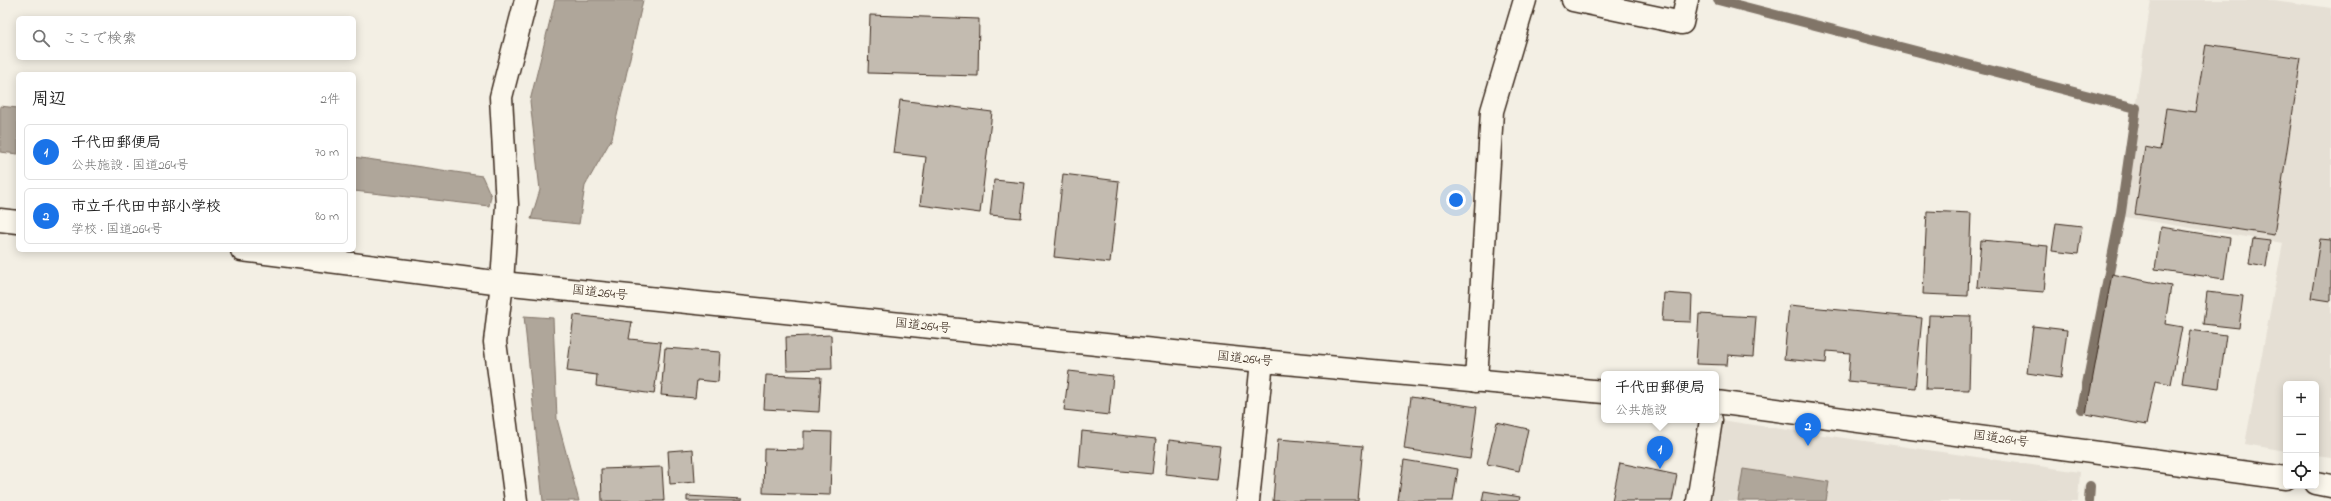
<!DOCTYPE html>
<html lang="ja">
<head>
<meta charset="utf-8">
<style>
  body { margin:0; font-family:"Indie Flower","Klee One",sans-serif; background:#f6f6f6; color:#222 }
  .controls { position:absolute; right:12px; bottom:12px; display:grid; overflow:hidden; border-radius:6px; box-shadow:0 2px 10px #0003 }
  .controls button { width:36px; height:36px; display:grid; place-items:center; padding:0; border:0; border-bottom:1px solid #e0e0e0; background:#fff; color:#222; font:20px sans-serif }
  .you { position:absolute; left:1456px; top:200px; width:14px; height:14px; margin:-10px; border:3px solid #fff; border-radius:50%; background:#1a73e8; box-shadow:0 0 0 6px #1a73e833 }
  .badge { display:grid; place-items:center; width:26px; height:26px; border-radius:50%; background:#1a73e8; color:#fff; font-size:13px; font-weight:700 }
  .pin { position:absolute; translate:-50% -33px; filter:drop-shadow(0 1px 2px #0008) }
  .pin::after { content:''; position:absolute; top:21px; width:14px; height:12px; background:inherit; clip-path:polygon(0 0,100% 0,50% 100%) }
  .popup { position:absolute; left:1601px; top:371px; width:118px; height:52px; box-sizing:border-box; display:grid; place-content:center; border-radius:6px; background:#fff; filter:drop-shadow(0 1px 3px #0005); font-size:13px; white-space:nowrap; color:#767676 }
  .popup b { font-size:15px; color:#222 }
  .popup::after { content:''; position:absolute; left:50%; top:100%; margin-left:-8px; border:8px solid transparent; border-top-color:#fff }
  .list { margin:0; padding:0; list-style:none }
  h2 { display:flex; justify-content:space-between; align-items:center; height:52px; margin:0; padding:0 16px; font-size:17px }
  h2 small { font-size:13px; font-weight:400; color:#767676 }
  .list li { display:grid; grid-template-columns:26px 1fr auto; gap:12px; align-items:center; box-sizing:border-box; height:56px; margin:0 8px 8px; padding:0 8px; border:1px solid #e0e0e0; border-radius:6px }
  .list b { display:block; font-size:15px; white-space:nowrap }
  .list p { margin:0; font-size:13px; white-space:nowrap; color:#767676 }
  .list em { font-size:13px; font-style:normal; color:#767676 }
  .icon { flex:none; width:22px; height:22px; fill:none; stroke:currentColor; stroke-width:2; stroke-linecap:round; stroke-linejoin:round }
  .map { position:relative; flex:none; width:2331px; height:501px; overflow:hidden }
  .search { position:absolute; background:#fff; box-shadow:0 2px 10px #0003; left:16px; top:16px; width:340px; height:44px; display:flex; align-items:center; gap:10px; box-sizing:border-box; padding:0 14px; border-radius:6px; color:#767676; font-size:15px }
  .panel { position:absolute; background:#fff; box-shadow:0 2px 10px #0003; left:16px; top:72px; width:340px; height:180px; border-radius:6px }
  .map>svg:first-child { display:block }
  .built { fill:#e5dfd4 }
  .water { fill:#afa69a; stroke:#817468 }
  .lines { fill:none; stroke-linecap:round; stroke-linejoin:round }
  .stream { stroke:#817468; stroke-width:10 }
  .building { fill:#c3bbb0; stroke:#3b2a1e }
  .street-casing { stroke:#3b2a1e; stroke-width:25 }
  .highway-casing { stroke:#3b2a1e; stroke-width:25 }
  .street { stroke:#fbf7ec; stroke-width:22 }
  .highway { stroke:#fbf7ec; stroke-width:22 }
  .labels { text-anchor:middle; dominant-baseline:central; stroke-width:3; stroke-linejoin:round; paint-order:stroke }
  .street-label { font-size:13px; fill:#3b2a1e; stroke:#fbf7ec }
</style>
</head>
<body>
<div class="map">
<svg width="2331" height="501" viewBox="0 0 2331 501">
  <rect width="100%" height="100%" fill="#f3efe4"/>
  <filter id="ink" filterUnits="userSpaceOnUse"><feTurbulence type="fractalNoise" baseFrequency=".025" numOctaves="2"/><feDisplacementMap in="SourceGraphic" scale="8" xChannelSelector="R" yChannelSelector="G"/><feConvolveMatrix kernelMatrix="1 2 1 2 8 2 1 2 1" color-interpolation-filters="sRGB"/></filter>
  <g filter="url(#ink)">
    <path class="built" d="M2151,0h123l57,8v450l-15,-2v-72h-30v67l-41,-7 38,-201 -164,-27z
      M1720,420l360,52 -2,29h-370z"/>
    <path class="water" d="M555,0h88l-31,138 -27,48 -6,38 -48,-5 9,-29 -10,-89z
      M0,106l18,2v46l-18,-2z
      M354,157l128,19 9,20 -2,10 -135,-15z
      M524,316l29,2 4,101 22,82h-36z
      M1743,469l86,13 -3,19h-88z"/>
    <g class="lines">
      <path class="stream" d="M1718,0l418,108 -15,104 -39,197
        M2089,501l1,-15"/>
    </g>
    <path class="building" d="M870,15l109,4 -1,57 -110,-3z
      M2206,44l95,14 -27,177 -139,-21 10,-67 15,3 6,-42 29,4z
      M900,100l92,12 -12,101 -60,-8 6,-48 -33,-4z
      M1063,174l56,7 -9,82 -56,-6z
      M994,180l31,3 -4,35 -31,-3z
      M1927,211l44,2 -3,83 -45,-2z
      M2056,223l26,3 -4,28 -26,-3z
      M2161,227l69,11 -6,41 -69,-10z
      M2253,239l17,2 -4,26 -17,-3z
      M2320,239l11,1v61l-20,-3z
      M1981,240l67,6 -4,46 -67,-5z
      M2112,274l59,12 -6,38 17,3 -11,57 -16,-3 -9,44 -60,-11z
      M2207,292l36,4 -4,32 -36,-4z
      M1664,293l28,2 -1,27 -29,-1z
      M1789,305l133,13 -7,70 -67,-7 2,-28 -23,-2 -1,12 -42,-4z
      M1699,314l57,3 -3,40 -25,-2 -1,10 -31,-1z
      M574,315l58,7 -3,17 32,3 -7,52 -58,-8 1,-11 -30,-4z
      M1929,315l42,1 -2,74 -43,-1z
      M2033,326l34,4 -6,48 -34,-5z
      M2190,330l36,5 -7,53 -37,-5z
      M831,335l1,34 -45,1 -1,-33z
      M665,348l55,4 -2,30 -21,-2 -2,18 -34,-3z
      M1069,371l44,5 -4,39 -45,-5z
      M766,375l55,2 -2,35 -55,-3z
      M1411,397l66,10 -7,52 -66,-10z
      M1497,422l31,7 -9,42 -32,-7z
      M804,431l28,1 -2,63 -67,-2 1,-44 40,1z
      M1082,431l74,8 -4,35 -73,-7z
      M1278,439l85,7 -5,55h-85z
      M1169,440l51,6 -4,34 -50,-6z
      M693,449l2,33 -25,2 -2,-33z
      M1404,460l54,9 -5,32h-55z
      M1620,463l57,12 -5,26h-60z
      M662,467l2,34h-62l-1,-32z
      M1484,491l36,6 -1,4h-37z
      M687,496l55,3v2h-55z"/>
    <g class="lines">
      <defs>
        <path id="street" d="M1573,0l109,23 5,-23
          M1476,381l16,-270 33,-111
          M516,501l-21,-159 7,-59 5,-78 -6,-108 25,-97
          M1248,501l14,-140
          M1698,501l13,-81"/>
        <path id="highway" d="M0,220l18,2
          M242,250l260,33 760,78 342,31
          M1716,402l570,76
          M2316,483l15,3"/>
      </defs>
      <use href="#street" class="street-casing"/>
      <use href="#highway" class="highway-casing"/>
      <use href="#street" class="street"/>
      <use href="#highway" class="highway"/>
    </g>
  </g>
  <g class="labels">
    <g class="street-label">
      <text transform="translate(600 293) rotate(6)">国道264号</text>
      <text transform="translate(923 326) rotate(6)">国道264号</text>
      <text transform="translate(1245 359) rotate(6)">国道264号</text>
      <text transform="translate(2001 439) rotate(8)">国道264号</text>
    </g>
  </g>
</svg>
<div class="controls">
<button>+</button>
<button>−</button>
<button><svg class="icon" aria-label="locate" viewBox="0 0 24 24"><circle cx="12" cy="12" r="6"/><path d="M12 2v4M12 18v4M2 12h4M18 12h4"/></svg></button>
</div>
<div class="you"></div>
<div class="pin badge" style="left:1660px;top:469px">1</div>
<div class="popup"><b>千代田郵便局</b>公共施設</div>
<div class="pin badge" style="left:1808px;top:446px">2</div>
<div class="search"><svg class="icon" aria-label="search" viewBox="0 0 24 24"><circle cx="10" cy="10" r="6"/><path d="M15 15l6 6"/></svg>ここで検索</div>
<section class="panel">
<h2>周辺<small>2件</small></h2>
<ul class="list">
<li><span class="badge">1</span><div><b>千代田郵便局</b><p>公共施設 · 国道264号</p></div><em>70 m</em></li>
<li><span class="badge">2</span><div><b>市立千代田中部小学校</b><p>学校 · 国道264号</p></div><em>80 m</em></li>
</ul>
</section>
</div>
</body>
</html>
